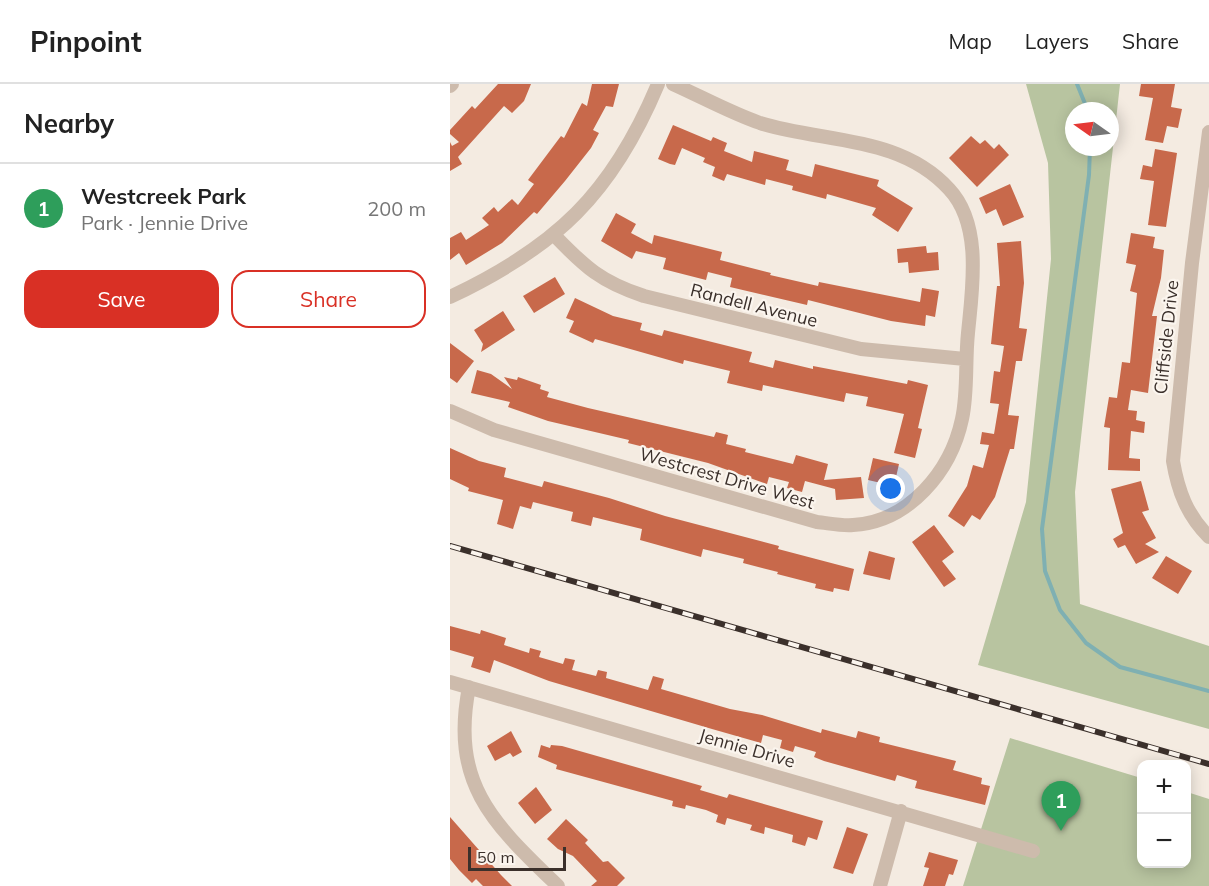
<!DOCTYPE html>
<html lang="en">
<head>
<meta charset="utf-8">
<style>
  body { margin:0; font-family:Mulish,sans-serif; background:#f2f2f2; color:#222 }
  .controls { position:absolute; right:18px; bottom:18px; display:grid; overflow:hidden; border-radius:12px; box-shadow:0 3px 15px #0003 }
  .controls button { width:54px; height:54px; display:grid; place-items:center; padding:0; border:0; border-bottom:2px solid #e0e0e0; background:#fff; color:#222; font:30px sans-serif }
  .compass { position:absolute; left:615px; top:18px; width:54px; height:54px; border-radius:50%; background:#fff; box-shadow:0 3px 15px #0003; rotate:284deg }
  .scale { position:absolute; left:18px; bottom:15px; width:98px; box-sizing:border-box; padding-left:6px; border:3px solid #3b302b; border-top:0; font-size:16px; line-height:21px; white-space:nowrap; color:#3b302b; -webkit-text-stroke:4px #fbf5ee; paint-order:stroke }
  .you { position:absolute; left:441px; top:405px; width:21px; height:21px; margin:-15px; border:4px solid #fff; border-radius:50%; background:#1a73e8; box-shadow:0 0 0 9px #1a73e833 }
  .badge { display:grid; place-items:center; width:39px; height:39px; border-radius:50%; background:#d93025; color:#fff; font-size:20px; font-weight:700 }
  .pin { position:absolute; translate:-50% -50px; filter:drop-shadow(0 2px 3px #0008) }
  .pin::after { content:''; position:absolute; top:32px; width:21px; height:18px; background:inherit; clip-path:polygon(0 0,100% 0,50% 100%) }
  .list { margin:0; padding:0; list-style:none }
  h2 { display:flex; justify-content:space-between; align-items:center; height:78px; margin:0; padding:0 24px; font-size:26px }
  h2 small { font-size:20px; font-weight:400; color:#767676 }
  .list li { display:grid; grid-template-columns:39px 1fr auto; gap:18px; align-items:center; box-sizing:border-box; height:90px; padding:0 24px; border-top:2px solid #e0e0e0 }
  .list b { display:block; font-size:22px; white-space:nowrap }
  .list p { margin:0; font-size:20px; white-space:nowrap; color:#767676 }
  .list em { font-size:20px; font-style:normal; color:#767676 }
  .actions { display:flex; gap:12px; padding:18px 24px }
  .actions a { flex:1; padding:14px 0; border:2px solid #d93025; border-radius:18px; text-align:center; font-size:21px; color:#d93025 }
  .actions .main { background:#d93025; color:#fff }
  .map { position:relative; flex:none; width:759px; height:802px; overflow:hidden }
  header { display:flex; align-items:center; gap:36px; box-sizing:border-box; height:84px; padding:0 30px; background:#fff; border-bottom:2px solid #e0e0e0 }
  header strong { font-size:28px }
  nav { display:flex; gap:33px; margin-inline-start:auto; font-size:21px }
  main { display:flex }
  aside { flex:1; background:#fff }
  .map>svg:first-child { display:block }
  .green { fill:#b8c4a0; fill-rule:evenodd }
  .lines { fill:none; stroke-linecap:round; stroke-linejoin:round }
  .stream { stroke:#7fb0b2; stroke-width:4 }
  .building { fill:#c8694b }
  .minor { stroke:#cdbbac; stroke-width:14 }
  .rail-casing { stroke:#3b302b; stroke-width:6 }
  .rail { stroke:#fbf5ee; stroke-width:4; stroke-dasharray:11; stroke-linecap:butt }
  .labels { text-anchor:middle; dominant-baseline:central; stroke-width:4.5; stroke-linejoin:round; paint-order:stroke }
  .street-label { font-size:18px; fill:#3b302b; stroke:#fbf5ee }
</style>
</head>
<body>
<header>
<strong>Pinpoint</strong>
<nav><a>Map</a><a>Layers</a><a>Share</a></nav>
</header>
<main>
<aside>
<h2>Nearby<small></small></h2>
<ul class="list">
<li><span class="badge" style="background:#2e9e5b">1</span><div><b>Westcreek Park</b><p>Park · Jennie Drive</p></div><em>200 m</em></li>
</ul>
<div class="actions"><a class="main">Save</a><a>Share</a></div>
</aside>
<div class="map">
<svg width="759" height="802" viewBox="0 0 759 802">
  <rect width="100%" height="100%" fill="#f4ebe1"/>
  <path class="green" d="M576,0h94l-45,408 5,112 129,42v83l-231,-64 48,-163 25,-243 -3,-96zM624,27h36v36h-36z
    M560,654l131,40 1,86h44l1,-72 22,7v87h-246z"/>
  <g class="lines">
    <path class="stream" d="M627,0l11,27
      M640,63l-1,28 -47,354 3,42 15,39 26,33 34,24 89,24"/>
  </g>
  <path class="building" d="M48,0h33l-7,17 -12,12 -8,-7 -46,51 4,7 -12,7v-29l2,4 7,-4 -9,-8v-4l22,-24 3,3z
    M142,0h27l-6,23 -7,-1 -13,24 6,3 -8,15 -26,33 -28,33 -3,-2 -32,31 -36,22 -7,-12 -9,7v-22l11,-6 5,8 23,-15 -7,-7 12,-11 4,5 14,-13 6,6 16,-21 -6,-4 33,-44 3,2 18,-35 5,3z
    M691,0h34l-4,23 11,2 -4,19 -11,-2 -4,17 -18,-3 8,-42 -14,-2z
    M223,41l38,16 2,-4 14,6 -3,8 28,11 2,-11 35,9 -3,10 26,7 3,-13 64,16 -2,6 36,22 -15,24 -26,-17 4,-7 -49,-14 -1,5 -34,-9 1,-4 -27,-7 -1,6 -38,-11 -3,7 -12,-5 3,-9 -12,-5 2,-4 -23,-10 -7,17 -5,-1 -12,-5z
    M521,52l9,8 5,-4 9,9 5,-5 10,11 -32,32 -28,-29z
    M705,65l22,4 -11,74 -18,-2 6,-44 -14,-2 3,-14 9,2z
    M560,100l14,33 -21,9 -7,-17 -10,5 -7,-16z
    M166,129l20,11 -5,9 21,11 2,-9 68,17 -2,8 51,13 -1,2 48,11 1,-4 101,20 2,-14 17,3 -4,26 -9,-2 -1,11 -34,-5 -83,-21 -1,5 -77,-18 2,-9 -24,-6 -2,8 -43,-11 3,-11 -30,-7 -4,8 -31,-18z
    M681,149l24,4 -2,11 11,2 -3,28 -9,38h5l-9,77 -17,-3 -3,20 9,1 -1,9 9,2 -1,11 -13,-2 -2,27 11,1v12l-32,-1 2,-42 -6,-1 5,-30 8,1 5,-36 8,1 7,-70 -7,-2 6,-26 -10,-2z
    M571,157l3,42 -5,45 8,1 -5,32h-6l-8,54 11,1 -5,33h-4l-15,48 -15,23 -8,-5 -8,12 -16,-11 19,-30 6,-21 10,3 6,-23 -9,-1 2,-12 12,2 5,-30 -9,-1 4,-32 6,1 4,-26 -13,-2 6,-58h3l-3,-43z
    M476,162l1,7 11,-1 1,18 -30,3 -1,-11 -10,1 -1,-14z
    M105,193l10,17 -31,19 -11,-17z
    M125,214l38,18 29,7 -2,7 22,6 2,-6 88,22 -3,10 24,6 2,-8 38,9v-3l94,18 1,-4 20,5 -10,43 4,1 -7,29 -21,-5 10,-39 -38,-8 2,-9 -22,-4 -2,9 -81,-17 -1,6 -35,-8 3,-12 -46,-11 -1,4 -88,-25 -2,4 -24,-11 5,-11 -8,-3z
    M53,227l12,19 -34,22 2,-8 -9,-14z
    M0,259l24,18 -17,22 -7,-5z
    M27,286l14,4 21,15 -8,-12 13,3 1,-3 23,8 -1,4 9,3 -2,5 41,11 126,29 2,-5 12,3 -2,9 20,5 -1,3 48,12 3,-9 32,9 -4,16 37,-3 3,21 -28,2 -1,-11 -30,-8 -3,11 -15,-4 2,-6 -20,-5 -2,7 -59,-21 -80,-20 1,-3 -81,-19 -40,-14 2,-5 -39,-9z
    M0,364l29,13 27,7 -2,9 38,10 2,-6 65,17 56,18 114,30 -1,3 76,20 -5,22 -15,-3 -1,4 -18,-4 1,-4 -39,-10 1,-2 -35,-9 1,-4 -41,-10 -2,8 -61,-17 2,-11 -49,-12 -2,9 -20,-5 2,-9 -40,-10 -2,7 -11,-3 -7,23 -16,-5 6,-24 -35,-9 1,-3 -19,-9z
    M423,374l26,6 -5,22 -26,-6z
    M691,397l8,29 -7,2 14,26 -11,6 14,8 -23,12 -11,-19 -7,3 -5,-9 10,-6 -12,-44z
    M484,441l20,27 -12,9 14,18 -12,8 -32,-45z
    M419,467l26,7 -5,22 -27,-6z
    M716,472l26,15 -14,23 -26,-16z
    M0,542l30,8 1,-4 25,8 -2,7 25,8 1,-5 11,3 -2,6 24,7 2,-6 10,2 -3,10 24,6 2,-6 9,2 -1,6 42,12 5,-14 11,3 -3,10 69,20 32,6 59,18 1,-4 34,9 2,-7 22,6 -1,5 77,19 -3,9 29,8 -1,6 9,2 -5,19 -70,-17 2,-7 -20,-6 -2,6 -71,-20 -10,-4 2,-5 -21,-6 -2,6 -13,-4 2,-8 -19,-5 -2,8 -49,-14 -163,-48 -55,-21 -4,13 -19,-6 3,-10 -24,-7z
    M61,647l11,21 -9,5 -3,-4 -15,8 -8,-15z
    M91,661l9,3 1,-3 11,1 140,40 -2,4 27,8 2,-4 94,27 -6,19 -9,-3 -3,9 -13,-4 1,-7 -28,-8 -1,7 -14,-4 2,-5 -25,-7 -2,7 -9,-3 2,-7 -12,-5 -20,-5 -1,4 -13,-3 1,-5 -117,-32 1,-4 -19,-8z
    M86,703l16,23 -17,14 -17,-21z
    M0,733l51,58 11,11h-29l-7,-7 -4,4 -13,-13 -9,-11z
    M116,735l22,21 -3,3 18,19 5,-1 17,17 -8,8h-26l6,-5 -24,-25 -15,-7 -11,-10z
    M397,743l21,7 -15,40 -20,-6z
    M479,768l29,8 -5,15 -4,-1 -4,12h-22l6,-18 -5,-1z"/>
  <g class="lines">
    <path class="minor" d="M0,2l2,-2
      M759,48l-17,131 -19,198c5,30 14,54 36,76
      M105,152c30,31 46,46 89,60l217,53 104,10
      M0,213c106,-50 162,-103 208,-213
      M0,327l44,19 323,92c11,1 24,4 36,3 56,-3 98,-54 109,-106 6,-27 3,-58 6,-86 4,-43 15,-108 -19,-144 -49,-54 -125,-46 -189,-66 -29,-10 -58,-26 -87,-39
      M0,598l583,169
      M19,603c-19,98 25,137 89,199
      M430,802l21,-75"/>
    <defs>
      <path id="rail" d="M0,462l759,218"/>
    </defs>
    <use href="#rail" class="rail-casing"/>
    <use href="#rail" class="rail"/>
  </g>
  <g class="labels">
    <g class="street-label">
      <text transform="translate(304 221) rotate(14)">Randell Avenue</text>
      <text transform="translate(716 253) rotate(-84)">Cliffside Drive</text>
      <text transform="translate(277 394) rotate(16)">Westcrest Drive West</text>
      <text transform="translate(297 664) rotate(16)">Jennie Drive</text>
    </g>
  </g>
</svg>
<div class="controls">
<button>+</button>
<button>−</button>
</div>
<svg class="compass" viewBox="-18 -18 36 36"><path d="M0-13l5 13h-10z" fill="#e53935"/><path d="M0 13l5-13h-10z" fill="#767676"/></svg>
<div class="scale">50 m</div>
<div class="you"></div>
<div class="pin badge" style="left:611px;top:747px;background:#2e9e5b">1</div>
</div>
</main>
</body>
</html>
